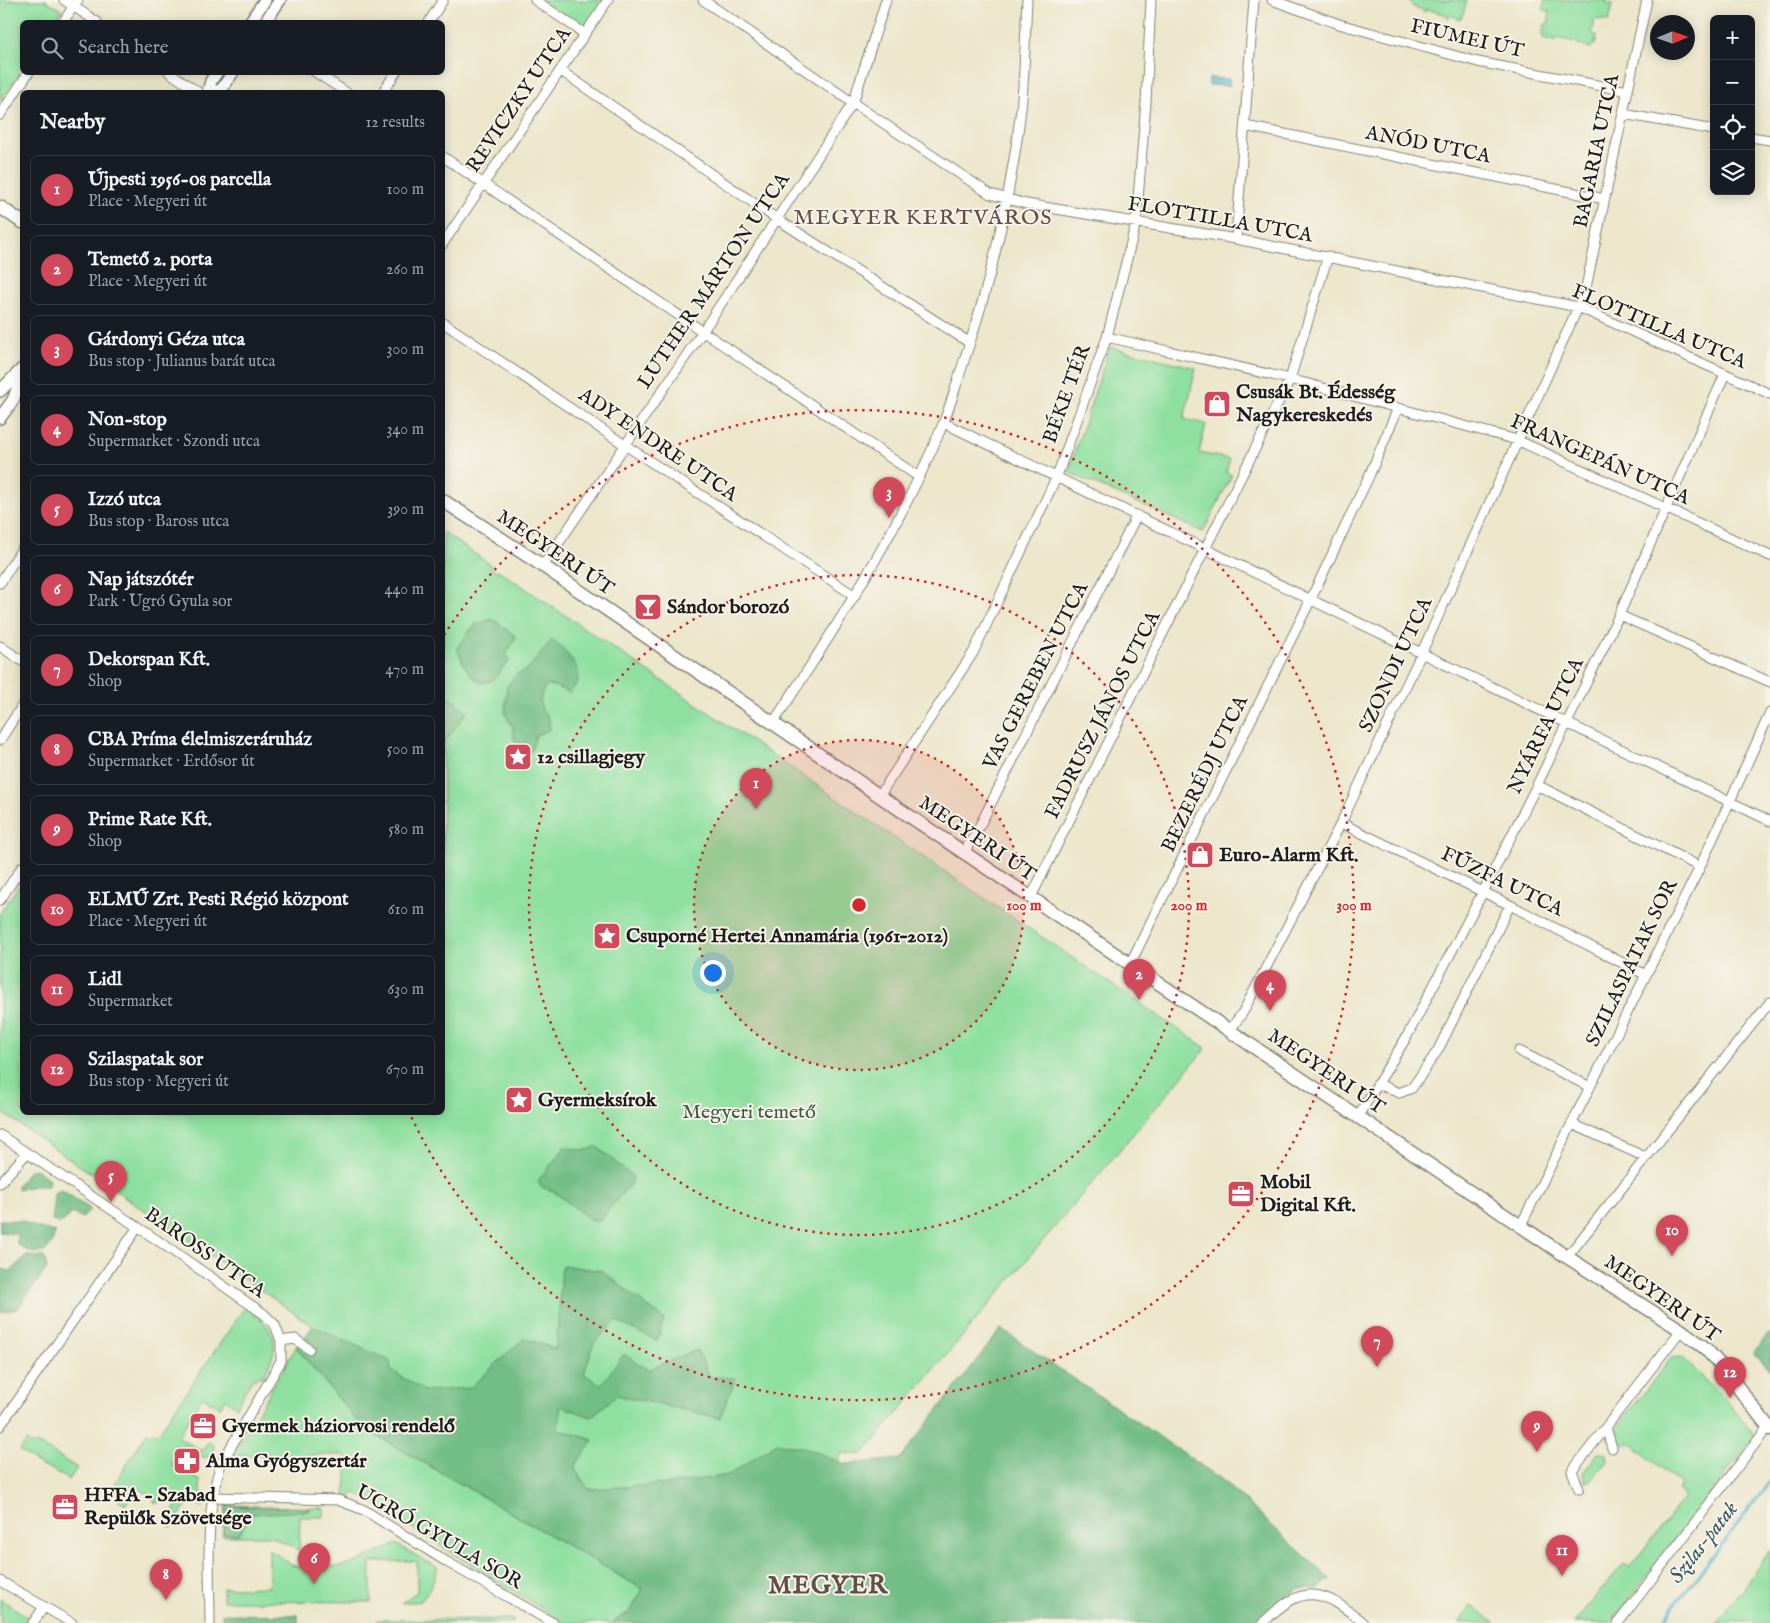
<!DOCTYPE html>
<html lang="en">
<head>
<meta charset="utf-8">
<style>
  body { margin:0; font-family:"IM FELL English",serif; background:#20242c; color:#f1f3f6 }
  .controls { position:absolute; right:15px; top:15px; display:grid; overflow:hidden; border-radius:8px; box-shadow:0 2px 12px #0003 }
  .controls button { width:45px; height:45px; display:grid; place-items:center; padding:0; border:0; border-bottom:1px solid #363941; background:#171b24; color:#f1f3f6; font:25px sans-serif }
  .compass { position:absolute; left:1650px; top:15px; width:45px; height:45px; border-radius:50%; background:#171b24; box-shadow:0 2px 12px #0003; rotate:88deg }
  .you { position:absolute; left:712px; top:972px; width:18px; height:18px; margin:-12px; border:4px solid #fff; border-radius:50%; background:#1a73e8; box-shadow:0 0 0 8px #1a73e833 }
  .badge { display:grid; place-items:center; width:32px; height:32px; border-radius:50%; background:#d1495b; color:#fff; font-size:16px; font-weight:700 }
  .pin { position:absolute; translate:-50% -41px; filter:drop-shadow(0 1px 2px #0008) }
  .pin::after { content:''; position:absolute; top:26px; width:18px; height:15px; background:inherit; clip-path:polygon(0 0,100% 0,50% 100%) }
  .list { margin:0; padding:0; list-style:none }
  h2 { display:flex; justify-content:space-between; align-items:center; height:65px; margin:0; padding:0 20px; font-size:21px }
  h2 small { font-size:16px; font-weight:400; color:#9ea1a6 }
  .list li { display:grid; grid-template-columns:32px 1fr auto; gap:15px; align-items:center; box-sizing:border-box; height:70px; margin:0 10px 10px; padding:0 10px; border:1px solid #363941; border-radius:8px }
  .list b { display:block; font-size:19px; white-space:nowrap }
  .list p { margin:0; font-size:16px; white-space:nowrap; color:#9ea1a6 }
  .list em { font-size:16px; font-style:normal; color:#9ea1a6 }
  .icon { flex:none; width:28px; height:28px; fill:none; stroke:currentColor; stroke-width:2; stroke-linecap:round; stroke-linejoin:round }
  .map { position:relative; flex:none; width:1770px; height:1623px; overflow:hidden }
  .search { position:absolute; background:#171b24; box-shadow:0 2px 12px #0003; left:20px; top:20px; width:425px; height:55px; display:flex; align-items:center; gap:12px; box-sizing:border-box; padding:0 18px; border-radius:8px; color:#9ea1a6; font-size:19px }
  .panel { position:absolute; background:#171b24; box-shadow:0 2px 12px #0003; left:20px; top:90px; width:425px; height:1025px; border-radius:8px }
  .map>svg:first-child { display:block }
  .green { fill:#8fe0a0; stroke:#567e5e }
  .forest { fill:#73be86; stroke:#486d51 }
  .water { fill:#50b4cf; stroke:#366876 }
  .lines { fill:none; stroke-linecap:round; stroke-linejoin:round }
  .stream { stroke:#50b4cf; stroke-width:3 }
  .minor-casing { stroke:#848174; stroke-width:11 }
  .tertiary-casing { stroke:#848174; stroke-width:14 }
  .secondary-casing { stroke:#848174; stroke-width:15 }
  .minor { stroke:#fff; stroke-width:9 }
  .tertiary { stroke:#fff; stroke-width:11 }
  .secondary { stroke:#fff; stroke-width:12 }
  .ring { fill:none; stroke:#d62828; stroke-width:2.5; stroke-dasharray:2.5 5 }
  .labels { text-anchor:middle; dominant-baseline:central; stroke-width:4; stroke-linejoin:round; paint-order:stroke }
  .street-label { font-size:20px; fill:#1c1c1c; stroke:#f7f3e8 }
  .poi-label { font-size:20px; font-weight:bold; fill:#1c1c1c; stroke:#f7f3e8; text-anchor:start }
  .park-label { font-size:20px; fill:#3e5744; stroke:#f7f3e8 }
  .water-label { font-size:21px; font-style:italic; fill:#315964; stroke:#f7f3e8 }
  .quarter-label { font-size:22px; letter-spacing:1px; fill:#634e49; stroke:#f7f3e8 }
  .district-label { font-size:25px; font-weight:bold; letter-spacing:1px; fill:#634e49; stroke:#f7f3e8 }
  .centre { fill:#d62828; stroke:#f7f3e8; stroke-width:2.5 }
  .ring-label { font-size:15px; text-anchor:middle; font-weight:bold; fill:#d62828; stroke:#f7f3e8; stroke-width:4; stroke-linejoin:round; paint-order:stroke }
</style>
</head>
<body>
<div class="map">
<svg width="1770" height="1623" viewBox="0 0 1770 1623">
  <rect width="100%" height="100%" fill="#f7f3e8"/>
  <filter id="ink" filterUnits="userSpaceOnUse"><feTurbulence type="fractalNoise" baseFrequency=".02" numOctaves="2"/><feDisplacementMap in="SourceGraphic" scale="10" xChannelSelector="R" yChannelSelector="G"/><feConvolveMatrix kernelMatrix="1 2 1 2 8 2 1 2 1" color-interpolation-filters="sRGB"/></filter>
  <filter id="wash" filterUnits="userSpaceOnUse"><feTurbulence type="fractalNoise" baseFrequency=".0096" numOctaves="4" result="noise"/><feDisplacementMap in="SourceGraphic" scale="20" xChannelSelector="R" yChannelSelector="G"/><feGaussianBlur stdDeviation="1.12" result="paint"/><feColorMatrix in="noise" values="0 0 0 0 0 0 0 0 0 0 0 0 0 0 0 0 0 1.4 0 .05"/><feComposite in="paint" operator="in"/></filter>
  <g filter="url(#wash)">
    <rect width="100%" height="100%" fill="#ece6cb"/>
    <path class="green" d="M0,0h45l17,10 -8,12h-32v47l-22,33z
      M535,0h73l-23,34z
      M1409,0h58l-5,17 -4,2 -8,-4 -2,3 -1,-3 -21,-6 -1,3 -2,-1v-1l-10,-3z
      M1545,0h62v3l6,1 -4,17 -14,-2 -3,15 5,1 -2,9 -5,4 -12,-3 1,-2 -23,-5 -1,3 -10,-1 -3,-5 3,-11h3l2,-12 -7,-3z
      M1110,347l86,21 -12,51 22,5 -7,29 31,6 -4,13 6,3 -29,57 -135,-60z
      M443,532l48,33 -1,2 7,5 1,-2 708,478 -344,407 -21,-2 -3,16 -228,47 -297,-190 -313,-215v-198l22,-32v231h420z
      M245,1307c30,21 39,35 18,69l-11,3 -16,28 -11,-8 -5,8 -18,-10 -24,40 24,14 7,-10 5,3 -1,11 -8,3 -21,-13 -13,20 29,16v8l5,8 -2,10 -12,-7 -21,28 7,-28 -7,-4 -15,8 -2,-8 -16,-8 -11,16 -7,-4 -5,-15 32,-51 13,-2z
      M296,1347l66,80 281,162 -13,23 -18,11h-47l-211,-131 -4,7 -5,-4 3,-35 -5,-5h-104v8l-5,-3 -1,-5z
      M1682,1357l44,43 29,36 -144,187h-37l50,-60 6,4 55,-71 -7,-6 3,-6 -52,-42 -3,4 -8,-7 -2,-10 55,-71z
      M26,1441l6,4 7,-1 38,24 -8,12 -18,-11 -8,-2 -23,-16z
      M1598,1453l8,1 1,6 -17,22h-5l-2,-9z
      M226,1505l98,3v9h-24l-1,33 -29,-14h-48z
      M396,1544l42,24 -9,23 -8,10 -20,2 16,-11v-31l-46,1v40l-148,-1v-13l46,-1v-38l22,16 18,3 28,-1 19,-5z
      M1770,1550v73h-52z
      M0,1599l28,18 -4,6h-24z
      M1471,1606l25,17h-37z
      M513,1619v4h-136v-3z"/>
    <path class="forest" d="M493,619l23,18 -10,18 3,5 -16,20 -11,3c-15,-8 -19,-20 -25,-35l18,-24z
      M552,640c11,10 32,27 25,43 -2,3 -5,7 -7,10l-16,-7h-8l-4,6 -2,9 2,9 6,7 2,12 -14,6 -5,17 -17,-12 -1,-12 -8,-15 2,-27 10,-12 11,-5z
      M443,693l24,19 -24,32z
      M596,1146l36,30 1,5 -33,39h-9l-38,-29 -12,-4 -3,-6 27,-34c10,2 22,6 31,-1z
      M36,1169l13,10 -1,7h-12l-18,3 -1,-4 13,-15z
      M62,1190l28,19 -7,9 -12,-5 -4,6 -7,4 -8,-3 2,-27z
      M0,1220l23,1 12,6 20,5c-5,25 -20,26 -38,12v-10l-17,-2z
      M26,1256l18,1 3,11 -30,41 -16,3 -1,-43 10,2z
      M562,1265l40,6 62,48 -7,22 -41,-20 -22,22 -10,31 17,11 23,-31 24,16 49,-20 13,27 26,1 -16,40 -103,-23 -26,22 -30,-11 -3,23 36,11 -20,27 14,22 83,-5 58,-9 48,-32 29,5 39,16 55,-5 101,-130 220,150 109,100 -11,9 -20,1 -22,13 -19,21h-646l18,-11 13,-23 -281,-162 -66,-80 17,-21 77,35 1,9 33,21 46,-3 54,-50 32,11z
      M1770,1332v39l-16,-19z
      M227,1506l83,2 -1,3 -57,3 -13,20h-16z
      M222,1614l76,1v8h-75z"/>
    <path class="water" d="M1209,78l21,1 -1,7 -20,-1z"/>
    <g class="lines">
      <path class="stream" d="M1661,1623l109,-141"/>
    </g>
  </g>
  <g filter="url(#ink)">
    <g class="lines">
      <defs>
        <path id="minor" d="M64,0l33,22
          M535,0l50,34
          M703,0l150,103 137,91 36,10 210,35 342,68 192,87
          M1272,0l67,24 139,38 150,29
          M63,22l15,-22
          M429,22l14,-22
          M561,71l216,148 193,124
          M169,72l29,20
          M315,72l31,20
          M383,92l13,-20
          M1623,114l91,16
          M0,115l29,-43
          M1245,126l360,73
          M1751,137l19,3
          M442,156l477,321
          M1236,239l18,-239
          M442,245l166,-245
          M442,322l183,123 230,151
          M1107,337l183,42 227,61 253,116
          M944,423l826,398
          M543,566l160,-235 150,-228 33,-103
          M0,583l22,-34
          M1619,615l151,67
          M0,646l22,15
          M773,723c63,-95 126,-193 170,-299 8,-20 14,-42 21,-63 27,-81 47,-166 57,-252 4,-36 4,-73 6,-109
          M0,740l22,-34
          M1537,785l163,82
          M879,796l94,-143 84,-177 50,-139 29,-114 10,-121 5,-102
          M1341,823l169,82 136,70
          M964,853l14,-24 159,-314
          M1031,897l259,-518 38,-123
          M0,900l22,-33
          M1130,964l181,-365 59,-125 28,-66
          M1230,1030l13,-18 98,-189 81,-171 163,-360 62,-292
          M1519,1051l71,36
          M1379,1084l20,9 13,-5 26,-38 72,-145
          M1358,1116l48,-78 77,-146 54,-107 82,-170 106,-241
          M1572,1124l73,33
          M0,1135l160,107 104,72 11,11 6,16v20l-60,103c-17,49 -11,108 -11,159
          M0,1183l27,-30
          M1521,1225l179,-358 70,-154
          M1567,1257l203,-255
          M281,1341l14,-2 14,10
          M0,1426l138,-199
          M1606,1427l6,21
          M1579,1489l-7,-18 109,-141
          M212,1497l126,3 26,10 83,52 106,61
          M0,1581l72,42
          M33,1623l11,-16
          M1263,1623c40,-41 60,-34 101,0
          M1618,1623l150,-196"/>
        <path id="tertiary" d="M250,22l15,-22
          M265,22l15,-22
          M208,92l3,-11 6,-9
          M216,92l6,-3 11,-17
          M0,391l22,-22
          M0,418l13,-18 9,-24"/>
        <path id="secondary" d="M0,207l22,15
          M442,500l101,66 344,235 680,456 114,73 24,18 18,20 47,61"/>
      </defs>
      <use href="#minor" class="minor-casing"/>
      <use href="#tertiary" class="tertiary-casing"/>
      <use href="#secondary" class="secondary-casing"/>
      <use href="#minor" class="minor"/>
      <use href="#tertiary" class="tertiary"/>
      <use href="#secondary" class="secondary"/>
    </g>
  </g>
  <circle cx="859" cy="905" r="165" fill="#d62828" fill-opacity=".12"/>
  <g class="ring">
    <circle cx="859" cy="905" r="165"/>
    <circle cx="859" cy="905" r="330"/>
    <path d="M444 635A495 495 0 1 1 410 1114"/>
  </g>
  <defs>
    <symbol id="shop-square" viewBox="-11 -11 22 22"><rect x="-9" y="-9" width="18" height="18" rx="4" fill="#d1495b" stroke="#f7f3e8"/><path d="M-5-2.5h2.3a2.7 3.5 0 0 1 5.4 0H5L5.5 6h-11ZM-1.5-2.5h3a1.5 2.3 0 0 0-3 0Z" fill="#fff"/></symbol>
    <symbol id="bar-square" viewBox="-11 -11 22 22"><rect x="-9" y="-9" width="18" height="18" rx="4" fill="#d1495b" stroke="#f7f3e8"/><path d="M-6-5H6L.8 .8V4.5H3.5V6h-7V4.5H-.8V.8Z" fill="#fff"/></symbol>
    <symbol id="sight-square" viewBox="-11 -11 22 22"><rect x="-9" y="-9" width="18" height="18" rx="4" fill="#d1495b" stroke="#f7f3e8"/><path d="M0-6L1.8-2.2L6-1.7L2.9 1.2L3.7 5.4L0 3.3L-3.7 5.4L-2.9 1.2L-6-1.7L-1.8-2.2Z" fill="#fff"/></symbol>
    <symbol id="office-square" viewBox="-11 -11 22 22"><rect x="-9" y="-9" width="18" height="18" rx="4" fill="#d1495b" stroke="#f7f3e8"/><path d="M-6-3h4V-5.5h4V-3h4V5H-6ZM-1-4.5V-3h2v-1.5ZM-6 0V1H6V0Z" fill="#fff"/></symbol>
    <symbol id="pharmacy-square" viewBox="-11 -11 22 22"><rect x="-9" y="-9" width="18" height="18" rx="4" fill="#d1495b" stroke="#f7f3e8"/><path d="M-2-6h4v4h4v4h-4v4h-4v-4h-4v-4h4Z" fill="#fff"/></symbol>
  </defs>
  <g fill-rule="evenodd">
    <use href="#shop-square" x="1201" y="388" width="32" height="32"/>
    <use href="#bar-square" x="632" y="591" width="32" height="32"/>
    <use href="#sight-square" x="502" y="741" width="32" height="32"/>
    <use href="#shop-square" x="1184" y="839" width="32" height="32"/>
    <use href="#sight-square" x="591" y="920" width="32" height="32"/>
    <use href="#sight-square" x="503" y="1084" width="32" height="32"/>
    <use href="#office-square" x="1225" y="1178" width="32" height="32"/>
    <use href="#office-square" x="187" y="1410" width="32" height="32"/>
    <use href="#pharmacy-square" x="171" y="1445" width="32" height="32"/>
    <use href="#office-square" x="49" y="1491" width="32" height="32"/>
  </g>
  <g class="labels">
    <g class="street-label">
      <text transform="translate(1467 39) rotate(13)">FIUMEI ÚT</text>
      <text transform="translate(519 100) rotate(-56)">REVICZKY UTCA</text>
      <text transform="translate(1428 145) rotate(11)">ANÓD UTCA</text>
      <text transform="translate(1597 151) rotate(-78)">BAGARIA UTCA</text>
      <text transform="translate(1220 220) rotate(10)">FLOTTILLA UTCA</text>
      <text transform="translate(714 281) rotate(-56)">LUTHER MÁRTON UTCA</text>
      <text transform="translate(1659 327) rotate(23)">FLOTTILLA UTCA</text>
      <text transform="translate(1067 394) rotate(-70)">BÉKE TÉR</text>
      <text transform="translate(658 445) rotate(34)">ADY ENDRE UTCA</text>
      <text transform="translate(1600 460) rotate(24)">FRANGEPÁN UTCA</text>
      <text transform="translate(555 553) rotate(34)">MEGYERI ÚT</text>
      <text transform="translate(1396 665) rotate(-65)">SZONDI UTCA</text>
      <text transform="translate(1036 676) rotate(-63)">VAS GEREBEN UTCA</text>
      <text transform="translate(1103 715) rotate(-63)">FADRUSZ JÁNOS UTCA</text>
      <text transform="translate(1546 726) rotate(-64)">NYÁRFA UTCA</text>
      <text transform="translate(1205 774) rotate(-64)">BEZERÉDJ UTCA</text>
      <text transform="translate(977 839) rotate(34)">MEGYERI ÚT</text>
      <text transform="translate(1502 882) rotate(26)">FŰZFA UTCA</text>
      <text transform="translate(1632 963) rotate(-64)">SZILASPATAK SOR</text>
      <text transform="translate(1326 1072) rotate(34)">MEGYERI ÚT</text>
      <text transform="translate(205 1253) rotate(35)">BAROSS UTCA</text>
      <text transform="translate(1662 1299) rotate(35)">MEGYERI ÚT</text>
      <text transform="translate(439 1537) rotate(30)">UGRÓ GYULA SOR</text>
    </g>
    <g class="poi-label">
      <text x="1236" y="392">Csusák Bt. Édesség<tspan x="1236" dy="23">Nagykereskedés</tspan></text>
      <text x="667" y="607">Sándor borozó</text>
      <text x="537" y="757">12 csillagjegy</text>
      <text x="1219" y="855">Euro-Alarm Kft.</text>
      <text x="626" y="936">Csuporné Hertei Annamária (1961–2012)</text>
      <text x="538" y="1100">Gyermeksírok</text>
      <text x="1260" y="1182">Mobil<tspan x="1260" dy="23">Digital Kft.</tspan></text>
      <text x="222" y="1426">Gyermek háziorvosi rendelő</text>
      <text x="206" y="1461">Alma Gyógyszertár</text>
      <text x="84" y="1495">HFFA - Szabad<tspan x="84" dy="23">Repülők Szövetsége</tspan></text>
    </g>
    <g class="park-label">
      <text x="749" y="1112">Megyeri temető</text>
    </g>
    <g class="water-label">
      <text transform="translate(1704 1543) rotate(-52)">Szilas-patak</text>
    </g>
    <g class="quarter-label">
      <text x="923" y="218">MEGYER KERTVÁROS</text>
    </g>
    <g class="district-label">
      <text x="828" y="1586">MEGYER</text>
    </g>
  </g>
  <circle cx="859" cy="905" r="8" class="centre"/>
  <g class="ring-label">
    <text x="1024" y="910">100 m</text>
    <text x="1189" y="910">200 m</text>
    <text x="1354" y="910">300 m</text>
  </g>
</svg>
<div class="controls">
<button>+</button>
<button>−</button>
<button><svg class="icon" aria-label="locate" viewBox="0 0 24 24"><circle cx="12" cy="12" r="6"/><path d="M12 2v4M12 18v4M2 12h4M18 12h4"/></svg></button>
<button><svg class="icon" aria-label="layers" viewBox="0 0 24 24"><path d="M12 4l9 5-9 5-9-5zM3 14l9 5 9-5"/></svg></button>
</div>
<svg class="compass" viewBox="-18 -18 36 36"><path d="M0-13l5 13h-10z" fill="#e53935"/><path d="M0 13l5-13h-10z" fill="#9ea1a6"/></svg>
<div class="you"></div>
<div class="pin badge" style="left:756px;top:809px">1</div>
<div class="pin badge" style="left:1139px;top:1000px">2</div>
<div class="pin badge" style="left:889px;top:518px">3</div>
<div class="pin badge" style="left:1270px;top:1011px">4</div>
<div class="pin badge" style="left:111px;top:1202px">5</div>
<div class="pin badge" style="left:314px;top:1584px">6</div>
<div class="pin badge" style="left:1377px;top:1367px">7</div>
<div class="pin badge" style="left:166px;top:1600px">8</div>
<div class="pin badge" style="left:1537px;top:1452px">9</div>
<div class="pin badge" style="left:1672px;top:1256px">10</div>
<div class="pin badge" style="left:1562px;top:1576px">11</div>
<div class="pin badge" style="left:1730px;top:1398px">12</div>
<div class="search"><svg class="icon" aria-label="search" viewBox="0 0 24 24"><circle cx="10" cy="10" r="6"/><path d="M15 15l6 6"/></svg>Search here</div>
<section class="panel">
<h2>Nearby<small>12 results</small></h2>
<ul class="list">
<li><span class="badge">1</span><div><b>Újpesti 1956-os parcella</b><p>Place · Megyeri út</p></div><em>100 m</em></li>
<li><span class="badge">2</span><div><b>Temető 2. porta</b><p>Place · Megyeri út</p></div><em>260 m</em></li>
<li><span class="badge">3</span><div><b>Gárdonyi Géza utca</b><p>Bus stop · Julianus barát utca</p></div><em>300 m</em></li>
<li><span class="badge">4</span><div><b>Non-stop</b><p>Supermarket · Szondi utca</p></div><em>340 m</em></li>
<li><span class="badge">5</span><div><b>Izzó utca</b><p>Bus stop · Baross utca</p></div><em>390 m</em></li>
<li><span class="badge">6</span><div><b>Nap játszótér</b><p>Park · Ugró Gyula sor</p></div><em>440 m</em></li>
<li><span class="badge">7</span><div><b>Dekorspan Kft.</b><p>Shop</p></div><em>470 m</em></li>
<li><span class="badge">8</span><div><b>CBA Príma élelmiszeráruház</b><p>Supermarket · Erdősor út</p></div><em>500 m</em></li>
<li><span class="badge">9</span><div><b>Prime Rate Kft.</b><p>Shop</p></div><em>580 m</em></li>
<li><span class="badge">10</span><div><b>ELMŰ Zrt. Pesti Régió központ</b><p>Place · Megyeri út</p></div><em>610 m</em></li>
<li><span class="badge">11</span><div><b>Lidl</b><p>Supermarket</p></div><em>630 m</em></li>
<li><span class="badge">12</span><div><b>Szilaspatak sor</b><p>Bus stop · Megyeri út</p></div><em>670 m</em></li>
</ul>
</section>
</div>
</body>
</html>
